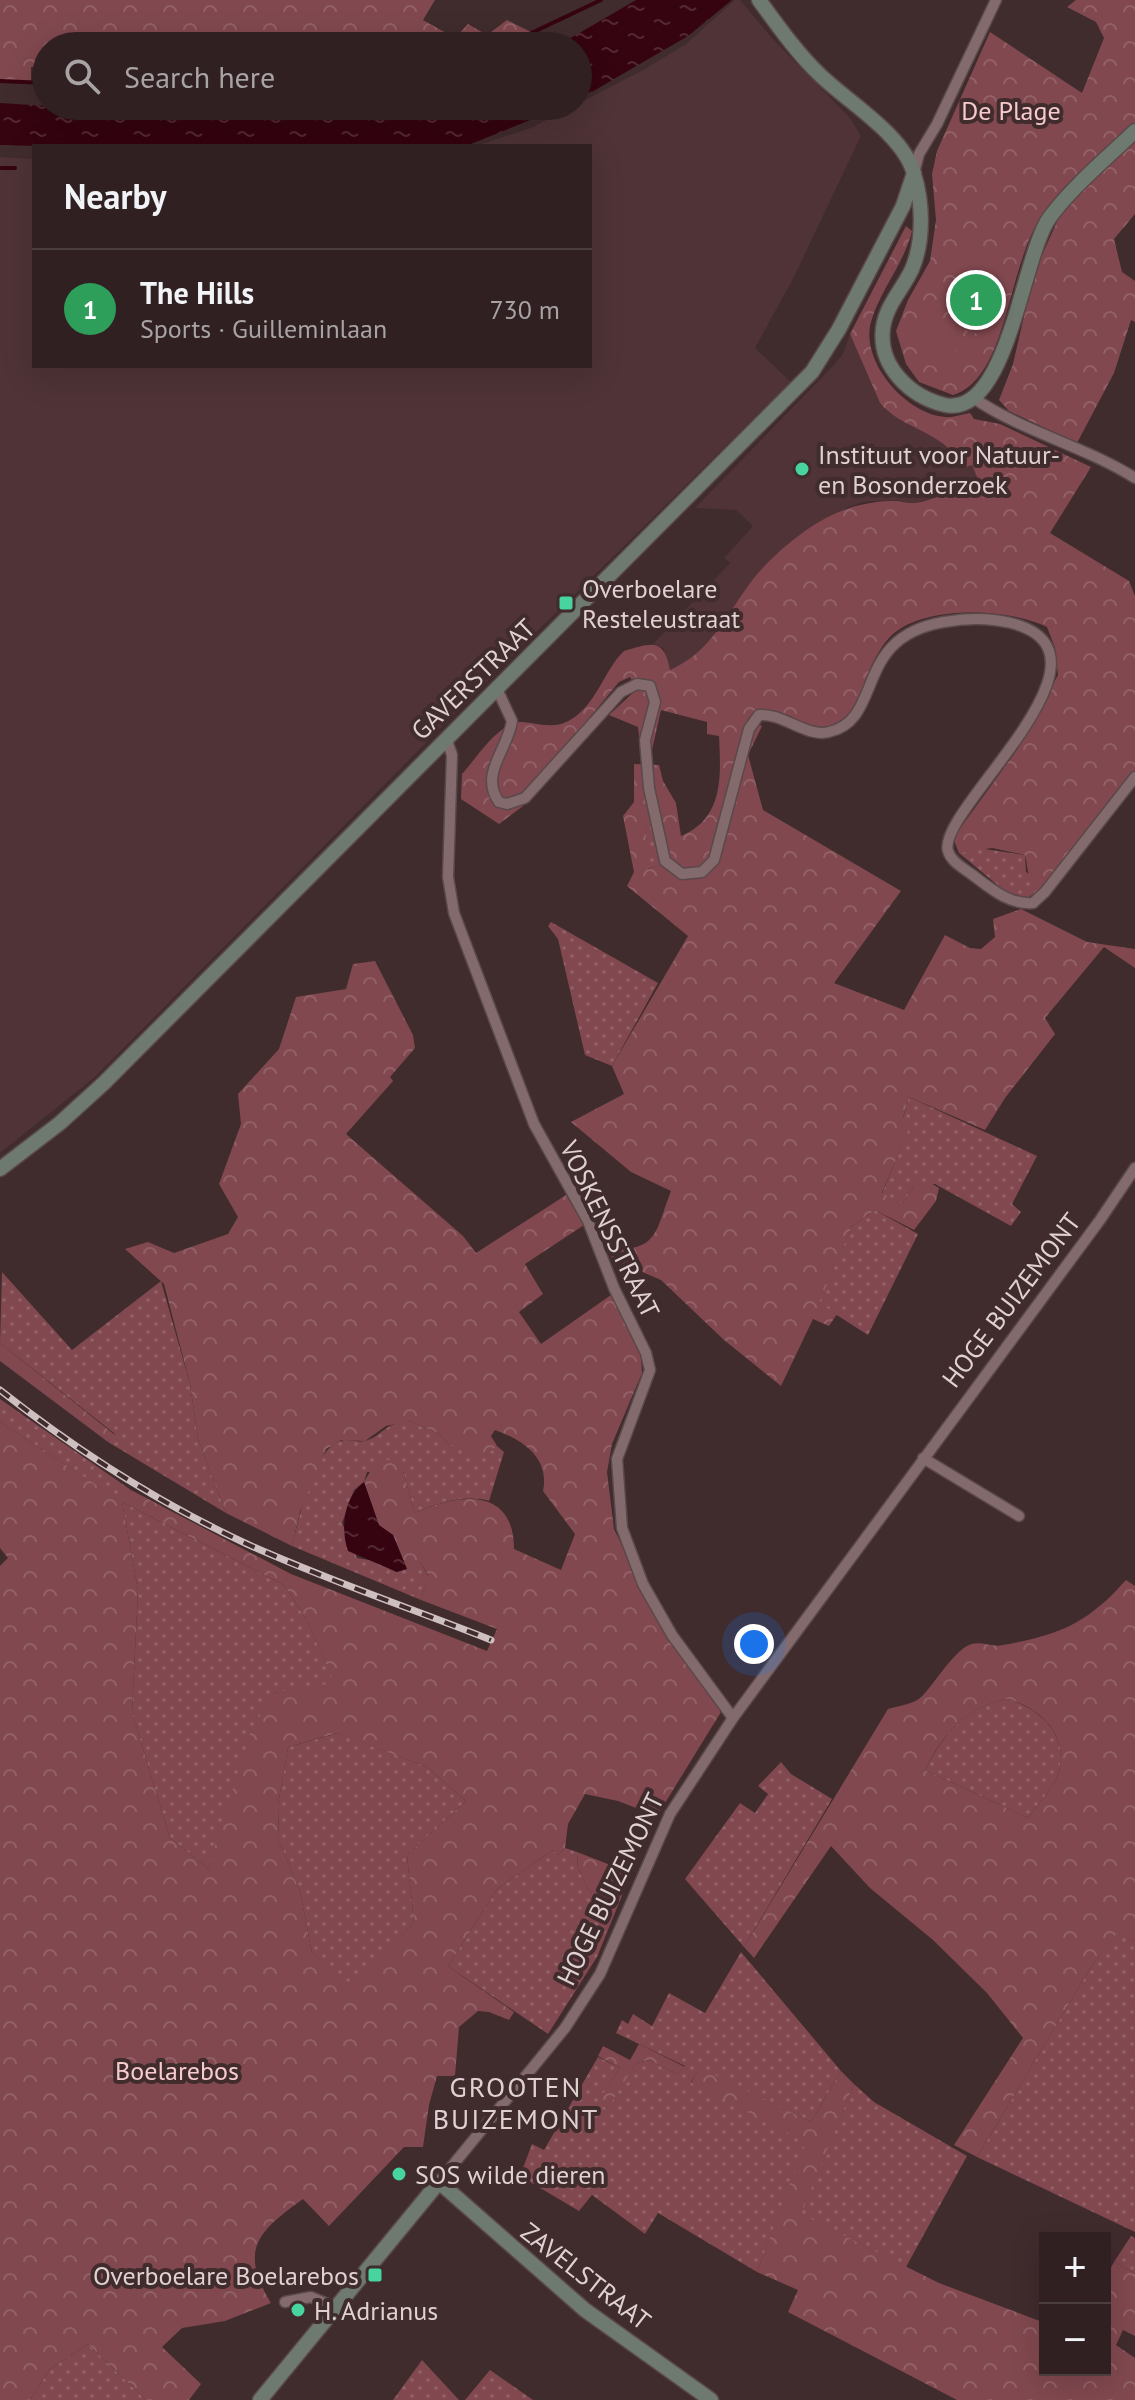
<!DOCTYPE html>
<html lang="en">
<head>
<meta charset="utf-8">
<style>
  body { margin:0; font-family:"PT Sans",sans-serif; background:#38282a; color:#f1f3f6 }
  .controls { position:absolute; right:24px; bottom:24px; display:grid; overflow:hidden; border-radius:0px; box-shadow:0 8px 32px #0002 }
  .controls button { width:72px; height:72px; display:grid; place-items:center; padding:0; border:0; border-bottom:2px solid #4b3e40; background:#302022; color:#f1f3f6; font:40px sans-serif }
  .you { position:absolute; left:754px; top:1644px; width:28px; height:28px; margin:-20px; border:6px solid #fff; border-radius:50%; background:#1a73e8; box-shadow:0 0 0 12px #1a73e833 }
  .badge { display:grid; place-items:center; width:52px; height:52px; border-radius:50%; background:#47d49e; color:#fff; font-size:26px; font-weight:700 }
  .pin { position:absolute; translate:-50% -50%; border:4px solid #fff; box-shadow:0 2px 8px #0006 }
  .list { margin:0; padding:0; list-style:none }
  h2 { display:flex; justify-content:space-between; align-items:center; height:104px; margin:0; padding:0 32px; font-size:34px }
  h2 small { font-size:26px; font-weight:400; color:#a8a3a5 }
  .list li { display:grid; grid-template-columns:52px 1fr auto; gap:24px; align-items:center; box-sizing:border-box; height:120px; padding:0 32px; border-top:2px solid #4b3e40 }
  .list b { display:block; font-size:30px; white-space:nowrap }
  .list p { margin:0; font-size:26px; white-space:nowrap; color:#a8a3a5 }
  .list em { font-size:26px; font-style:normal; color:#a8a3a5 }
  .icon { flex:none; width:44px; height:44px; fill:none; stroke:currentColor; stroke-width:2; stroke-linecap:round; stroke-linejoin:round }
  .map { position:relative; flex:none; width:1135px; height:2400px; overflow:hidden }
  .search { position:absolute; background:#302022; box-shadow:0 8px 32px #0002; left:32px; top:32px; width:560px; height:88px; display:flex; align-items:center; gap:20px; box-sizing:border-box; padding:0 28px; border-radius:44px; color:#a8a3a5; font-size:30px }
  .panel { position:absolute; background:#302022; box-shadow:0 8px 32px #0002; left:32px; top:144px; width:560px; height:224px; border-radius:0px }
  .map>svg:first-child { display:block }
  .built { fill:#4f3336 }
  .grass { fill:url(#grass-dots) }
  .forest { fill:url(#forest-crowns); fill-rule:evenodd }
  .pitch { fill:#81484f }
  .water { fill:url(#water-ripples) }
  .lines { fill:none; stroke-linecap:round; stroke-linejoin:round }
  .stream { stroke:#350410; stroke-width:4 }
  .street-casing { stroke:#5a484a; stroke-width:13 }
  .secondary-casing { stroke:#5a484a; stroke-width:17 }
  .street { stroke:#836b6d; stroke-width:10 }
  .secondary { stroke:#6e7a70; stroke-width:14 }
  .rail-casing { stroke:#cebfc0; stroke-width:7 }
  .rail { stroke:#402b2d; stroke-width:4; stroke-dasharray:12; stroke-linecap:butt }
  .poi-dot { fill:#47d49e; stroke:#402b2d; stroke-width:3 }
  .labels { text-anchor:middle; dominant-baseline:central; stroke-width:8; stroke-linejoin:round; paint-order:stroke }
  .park-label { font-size:26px; fill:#f7cbce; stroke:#402b2d }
  .poi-label { font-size:26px; fill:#dfd1d2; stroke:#402b2d; text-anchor:start }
  .street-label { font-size:26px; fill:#dfd1d2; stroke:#402b2d }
  .neighbourhood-label { font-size:28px; letter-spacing:2px; fill:#dfd1d2; stroke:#402b2d }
</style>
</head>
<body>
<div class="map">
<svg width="1135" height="2400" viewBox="0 0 1135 2400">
  <defs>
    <pattern id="grass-dots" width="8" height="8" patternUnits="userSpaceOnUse" patternTransform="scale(2)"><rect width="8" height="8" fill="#81484f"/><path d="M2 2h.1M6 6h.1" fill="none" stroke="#926167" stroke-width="1.8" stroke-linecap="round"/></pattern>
    <pattern id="forest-crowns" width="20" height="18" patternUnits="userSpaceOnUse" patternTransform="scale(2)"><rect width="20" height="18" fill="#81484f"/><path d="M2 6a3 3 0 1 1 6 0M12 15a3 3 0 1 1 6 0" fill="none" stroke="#926167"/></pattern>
    <pattern id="water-ripples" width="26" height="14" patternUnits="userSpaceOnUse" patternTransform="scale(2)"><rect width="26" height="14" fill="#350410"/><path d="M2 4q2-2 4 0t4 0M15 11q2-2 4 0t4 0" fill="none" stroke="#522832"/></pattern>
  </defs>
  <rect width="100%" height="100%" fill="#402b2d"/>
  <path class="built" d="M735,0h5l32,38 78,80 11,18 -68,143 -38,69 36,34 -287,282 -409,413 -95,76v-996l34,2v207h556v-220h-114l55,-18 114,-59 41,-25z
    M850,334l30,69 8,9 44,22 25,24 15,6 5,13 -43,21 -23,6 -14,-4 -34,2 -17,6 -121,115 -14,18 -27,23 -14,6 -7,-22 -10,-4 77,-81 -6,-5 29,-32 -17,-16 -41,-2 137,-141 11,-13z"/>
  <path class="grass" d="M653,818l9,47 -15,4 -1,-45z
    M978,848l47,7 1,17 21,12 -19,14 -22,-6 -47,-39z
    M551,922l107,61 -46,83 -27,-11 -27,-116 -10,-13z
    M909,1097l128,59 -25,48 9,8 -10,14 -76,-42 -21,3 -12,17 -20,-10 29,-72 -8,-4z
    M875,1210l43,24 -50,101 -50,-32 34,-77z
    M2,1272l70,78 89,-69 29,103 8,55 28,74 -118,-71 7,-8 -115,-91z
    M0,1399l131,91 -9,12 162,83 24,37 27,62 -62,9 -65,175 -38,-30 -38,-125 6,-123 -16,-88 -122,-80z
    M410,1421l30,13 9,11 35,11 13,-10 7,6 -15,49c-23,-7 -52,2 -74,12l-12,-42 -36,1 -3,10 -10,8 -12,33 15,35 18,3 21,11 24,-10 8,14 -7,24 -129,-54c6,-24 22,-98 48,-105 8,-3 18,2 25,0 20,-6 16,-17 45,-20z
    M1006,1699c33,8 63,36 53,72 -4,16 -22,34 -31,47l-103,-48c19,-36 39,-62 81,-71z
    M338,1733l89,34 39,34 -59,54 7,68 -61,64 -41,-34 -12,-62 -21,-50 -1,-36 10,-58z
    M781,1762l10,12 41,25 -88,148 -59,-68 55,-76 15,10 13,-19 -10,-8z
    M565,1848l12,4 1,16 11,23 32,7 -24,59 -49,77 -100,-68 49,-77 56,-39 5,5z
    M1117,1932l18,9v291l-158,-75 114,-190z
    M741,1952l100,119 -30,51 -112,-54 -8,14 116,60 -50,130 -99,-59 -13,21 -53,-39 -13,16 -59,-35 12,-32 12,6 54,-93 22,11 -22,34 9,6 29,-45 13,-3 28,14 8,-8 -69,-33 6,-13 6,4 5,-10 19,12 17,-33 36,20z
    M854,2084l20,18 93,54 -61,111 -106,-53z
    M1131,2236l4,2v35l-21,-11z
    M88,2344l58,56h-116l20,-31z
    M422,2360l37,40h-66z
    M490,2370l43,30h-68z"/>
  <path class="forest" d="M0,0h435l-12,20 32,18 13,-14 19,11 20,-15 26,13 -29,13h-458v22l-15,-1v15l-31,-1z
    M1076,0h59v214l-21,25 8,33 13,9v41l-4,-2 -17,53 -37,70 -68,-32 -10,-11 14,-36 21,-91 26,-58 -13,-6c-41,48 -36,168 -94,186l-34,-13 -13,-18 -10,-33 12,-31 22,-39 6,-41 -4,-46 5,-23 53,-119 92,61 22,-55 -8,-16 -29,-15z
    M906,226l6,5c-8,33 -32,59 -41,91 -11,40 35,92 74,95 8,1 17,-3 25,-4l4,6 26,5 91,43 -41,66 79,48 6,15v175l-88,113 -7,2c-15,-9 -11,-16 -15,-31l-33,-7 -33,5 -6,-15 64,-88 41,-75 -3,-27 -8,-21c-38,-19 -127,-23 -158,11 -19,21 -26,52 -37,78 -10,5 -19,11 -31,11 -26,-2 -50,-32 -73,-8l14,7 -14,29 15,55 138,81 -67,92 70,27 41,-75 25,13 11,1 14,-12 -2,-18 28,-10 66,33 48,7v19l-31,-21 -59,71 10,16 -50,64 -20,32 -76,-33 -6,20 9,4 -30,72 20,11 12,-17 15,-5 10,6 -3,13 -22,29 -39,-20 -23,16 -33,77 18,11 -8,12 -16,-7 -32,67 -57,-46 -63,-60 -49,-21 -2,-9c49,0 45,-18 61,-59l-40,-19 -60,-50 53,-28 -12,-28 76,-130 -61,-50 7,-14 -11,-56 11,-14v-38l25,1 4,16 13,22 5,33c43,-18 40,-60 38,-100l-12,-2v-12l-46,-12 -9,40 -12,-5 -2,-18 -29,-12 28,-26 -7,-12 -11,5 -87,105 -9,19 -24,18 -38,-25 1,-25c14,-15 37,-53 60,-52 17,1 31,8 48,-2 26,-14 34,-50 54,-69 27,-8 40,-14 46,19 39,-17 55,-52 78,-84 15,-21 36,-40 57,-55 27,-19 54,-29 85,-30 9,-1 17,3 25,2 22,-3 42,-16 62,-26l-5,-12 -10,3c-18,-39 -59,-37 -82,-65l-30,-69zM659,817l7,23 -9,2 4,23 -13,4 -2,-45z
    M375,961l38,74 2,13 -25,29 3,4 -47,53 117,102 13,17 90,-58 18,30 -59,39 18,30 -24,18 22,32 70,-49 30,61 1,17 -30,71 -5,28 7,57 48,98 59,85 -64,104 -39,-15 -33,-7 -17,30 -3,24 -7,7 -5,-5 -56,39 -49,77 66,46 -5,8 -20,-8 -11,-1 -19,16 -4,49h-18l-8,29 -6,42h-19l-75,79 -26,-27c-46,33 -64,51 -32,104l-46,18 -43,7 -20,19 39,37 -12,16h-43l-58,-56 -38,25 -20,31h-30v-834l8,-8 -8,-10v-126l121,79 10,-11 160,84 196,77 10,-22 -76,-29 7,-25 -8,-13 -13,7 -14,-34 -14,-9 -15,-44 13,-22h14l12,11 12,42c43,-20 99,-27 99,36l47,21 14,-36 -32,-43c7,-33 -20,-51 -48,-61l-4,6 6,10 -13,11 -35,-12 -9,-11 -30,-13 -24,5 -21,15 -24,-1 -15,9 -26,63 -8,34 -66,-33 -28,-74 -8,-55 -26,-100 -39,-35 23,-7 26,11 54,-19 10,-17 -19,-33 22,-60 -3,-30 41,-45 17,-52 50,-8 7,-25zM122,1502l162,83 24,37 26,61 -61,10 -22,38 -43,137 -38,-30 -38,-125 6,-123zM337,1733l90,34 39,34 -59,54 7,68 -61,63 -41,-33 -12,-62 -21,-50 -1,-36 10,-58z
    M0,1343l115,92 -7,7 -108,-81z
    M1126,1580l9,6v355l-18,-8 -26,34 -114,190 -23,-12 69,-107 -36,-45 -54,-53 -63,-52 -39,-42 -77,112 -10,-11 144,-238c9,-3 21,-4 29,-9 11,-5 31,-43 50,-54 12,-7 24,2 36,-1 57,-10 85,-22 123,-65zM1006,1699c33,7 63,36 53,72 -4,16 -22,34 -31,47l-103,-48c18,-36 40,-62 81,-71z
    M577,1852l54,21 -10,25 -32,-7 -11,-23z
    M639,2044l46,23 -8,7 -28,-14 -13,3 -28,45 -11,-5 23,-35 -22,-12 5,-10 27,14z
    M699,2067l112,55 30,-51 13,13 -53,130 138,69 106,40v47h60v-91l9,-17 21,11v63l-12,-6 -7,15 19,13v42h-178l-169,-88 10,-22 -41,-18 49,-130 -115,-59z"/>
  <path class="pitch" d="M959,252l42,6 -20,73 -9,3 -7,-5z
    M939,310l19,46 -28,10 -18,-46z"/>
  <path class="water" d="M636,0h96l-44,36 -110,64v-54h-21z
    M0,103l263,17 104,-14h198l-99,40h-428l-38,-1z
    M364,1482l15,43 14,10 14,34 -10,3 -49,-21c-8,-23 -4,-54 16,-69z"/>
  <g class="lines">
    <path class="stream" d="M504,46l97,-46
      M0,81l46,2
      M0,168h15"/>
    <defs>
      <path id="street" d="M914,173l5,-19 18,-30 59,-124
        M975,399c49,33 109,47 160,79
        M497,689l15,32c-4,28 -33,53 -13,81l8,2 18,-6 96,-106 16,-8 13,2 5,16 -10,38 4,48 16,73 17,13 20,-2 12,-12 35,-131 10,-14c24,-2 48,23 70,17 56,-13 23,-95 115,-110 22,-4 46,-4 67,1 122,31 -76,188 -63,228 3,11 17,18 26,25 17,13 36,29 59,27l12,-11 90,-115
        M446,738l6,17 -4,122 6,36 80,211 54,97 26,67 32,65 4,17 -33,89 5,69 21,56 29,51 61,83
        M923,1458l96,58
        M439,2182l126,-154 35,-54 70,-160 63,-96 367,-498 35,-52
        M285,2302l26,-5 24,10"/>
      <path id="secondary" d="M759,0c19,26 38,53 61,75 29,28 84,60 94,99 9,29 10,67 -2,95 -9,20 -26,36 -29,59 -5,39 28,69 62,77 63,13 77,-150 105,-188 23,-31 57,-59 85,-86
        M0,1169l60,-46 44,-40 708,-711 27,-43 64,-123 11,-33
        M260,2400l179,-218 146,128 126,90"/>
    </defs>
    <use href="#street" class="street-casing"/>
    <use href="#secondary" class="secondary-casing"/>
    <use href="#street" class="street"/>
    <use href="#secondary" class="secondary"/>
    <defs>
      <path id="rail" d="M0,1390c76,60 159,113 247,154 80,36 163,64 244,96"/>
    </defs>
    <use href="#rail" class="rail-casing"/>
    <use href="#rail" class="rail"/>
  </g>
  <g class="poi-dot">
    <circle cx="802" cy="469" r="8"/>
    <rect x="558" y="595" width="16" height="16" rx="4"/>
    <circle cx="399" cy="2174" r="8"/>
    <rect x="367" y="2267" width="16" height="16" rx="4"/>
    <circle cx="298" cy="2310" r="8"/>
  </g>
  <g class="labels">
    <g class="park-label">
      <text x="1011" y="110">De Plage</text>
      <text x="177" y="2070">Boelarebos</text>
    </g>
    <g class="poi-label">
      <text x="818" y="454">Instituut voor Natuur-<tspan x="818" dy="30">en Bosonderzoek</tspan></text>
      <text x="582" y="588">Overboelare<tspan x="582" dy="30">Resteleustraat</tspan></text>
      <text x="415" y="2174">SOS wilde dieren</text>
      <text x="359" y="2275" text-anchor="end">Overboelare Boelarebos</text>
      <text x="314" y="2310">H. Adrianus</text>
    </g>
    <g class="street-label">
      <text transform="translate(473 679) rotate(-44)">GAVERSTRAAT</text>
      <text transform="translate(610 1229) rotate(64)">VOSKENSSTRAAT</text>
      <text transform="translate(1011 1300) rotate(-53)">HOGE BUIZEMONT</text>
      <text transform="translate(610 1889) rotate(-64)">HOGE BUIZEMONT</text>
      <text transform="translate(586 2276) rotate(38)">ZAVELSTRAAT</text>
    </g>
    <g class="neighbourhood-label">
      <text x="516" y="2086">GROOTEN<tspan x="516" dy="32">BUIZEMONT</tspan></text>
    </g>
  </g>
</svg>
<div class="controls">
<button>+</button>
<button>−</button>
</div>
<div class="you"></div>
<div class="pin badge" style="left:976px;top:300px;background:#2e9e5b">1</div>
<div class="search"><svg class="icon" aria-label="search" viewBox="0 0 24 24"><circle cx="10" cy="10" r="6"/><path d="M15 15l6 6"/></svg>Search here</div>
<section class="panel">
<h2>Nearby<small></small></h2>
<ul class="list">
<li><span class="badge" style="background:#2e9e5b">1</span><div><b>The Hills</b><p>Sports · Guilleminlaan</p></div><em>730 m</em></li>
</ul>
</section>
</div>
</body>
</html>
